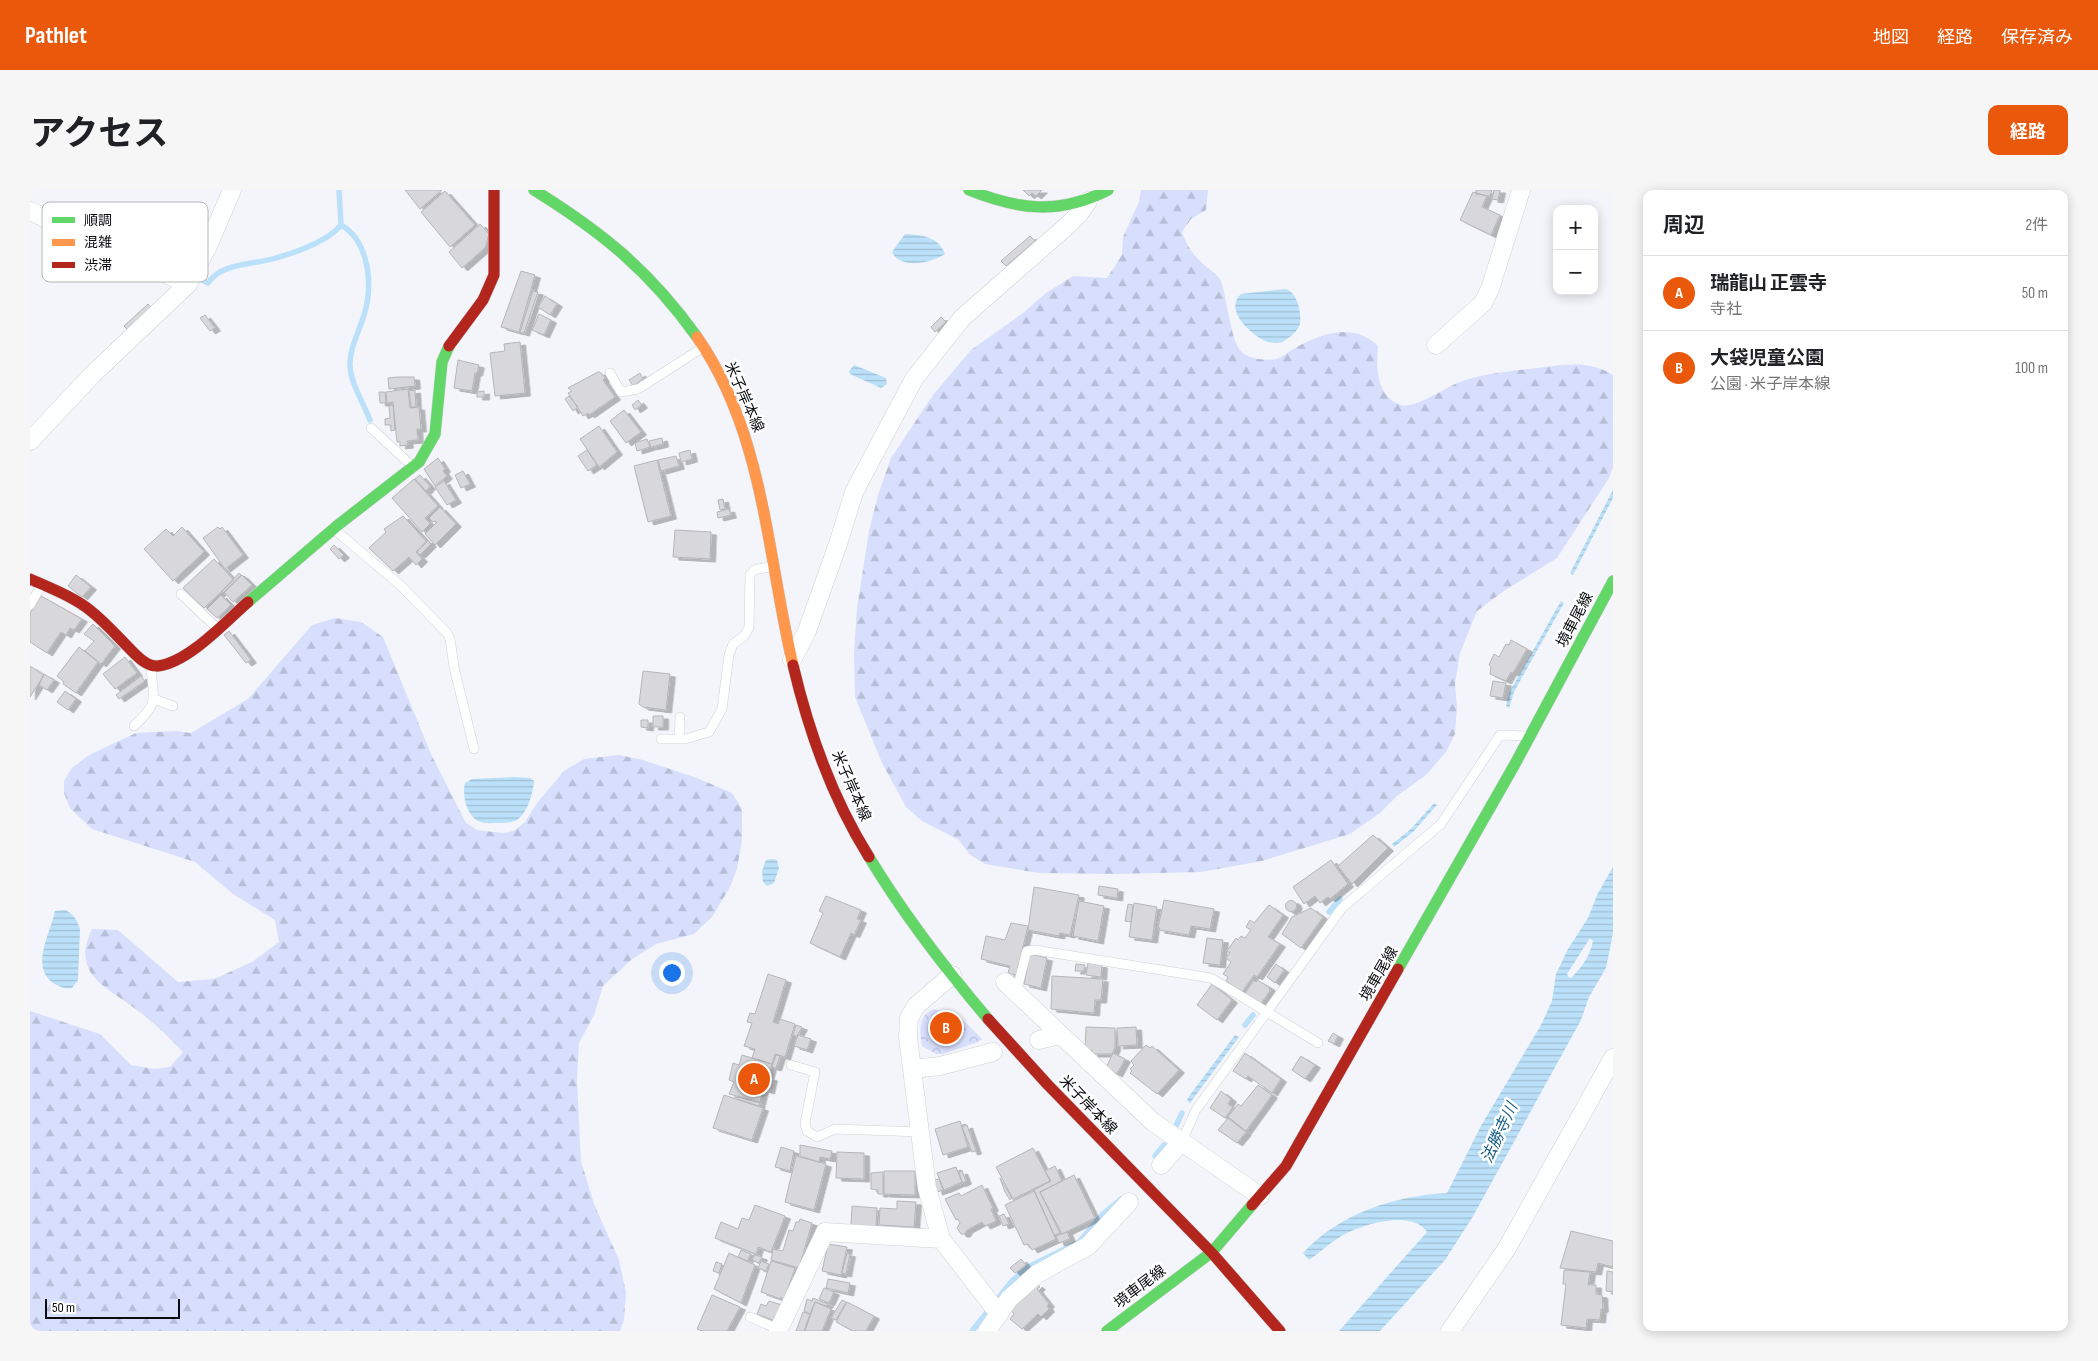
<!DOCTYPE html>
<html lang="ja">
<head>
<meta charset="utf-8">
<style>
  body { margin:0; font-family:"Sofia Sans Condensed","Noto Sans JP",sans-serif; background:#f6f6f6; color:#202124 }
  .controls { position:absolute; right:15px; top:15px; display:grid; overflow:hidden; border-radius:10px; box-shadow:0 2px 12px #0003 }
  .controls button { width:45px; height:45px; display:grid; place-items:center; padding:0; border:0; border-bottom:1px solid #e0e0e0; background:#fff; color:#202124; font:25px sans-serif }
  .scale { position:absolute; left:15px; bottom:12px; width:135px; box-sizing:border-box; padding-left:5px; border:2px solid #0b0c0f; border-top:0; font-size:14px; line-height:18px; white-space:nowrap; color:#0b0c0f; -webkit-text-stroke:4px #fff; paint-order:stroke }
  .you { position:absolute; left:641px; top:782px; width:18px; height:18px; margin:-12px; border:4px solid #fff; border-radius:50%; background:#1a73e8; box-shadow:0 0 0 8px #1a73e833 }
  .badge { display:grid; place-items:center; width:32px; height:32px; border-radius:50%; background:#ea580c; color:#fff; font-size:16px; font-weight:700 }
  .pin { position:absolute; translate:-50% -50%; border:2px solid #fff; box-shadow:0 1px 5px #0006 }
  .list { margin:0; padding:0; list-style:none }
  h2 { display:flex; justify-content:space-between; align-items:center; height:65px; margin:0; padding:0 20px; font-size:21px }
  h2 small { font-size:16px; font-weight:400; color:#757577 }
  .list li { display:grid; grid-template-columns:32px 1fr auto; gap:15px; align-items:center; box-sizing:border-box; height:75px; padding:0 20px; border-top:1px solid #e0e0e0 }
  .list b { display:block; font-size:19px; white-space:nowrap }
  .list p { margin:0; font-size:16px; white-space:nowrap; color:#757577 }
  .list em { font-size:16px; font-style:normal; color:#757577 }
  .map { position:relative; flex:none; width:1583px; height:1141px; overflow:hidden; border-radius:10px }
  header { display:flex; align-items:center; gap:30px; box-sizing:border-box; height:70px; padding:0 25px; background:#ea580c; color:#fff }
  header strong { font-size:24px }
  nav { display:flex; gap:28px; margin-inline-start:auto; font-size:18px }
  .intro { display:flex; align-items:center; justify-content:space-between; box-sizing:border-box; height:120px; padding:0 30px }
  h1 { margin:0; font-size:35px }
  .button { padding:12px 22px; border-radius:10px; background:#ea580c; color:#fff; font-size:18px; font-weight:700 }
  main { display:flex; gap:30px; padding:0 30px }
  aside { flex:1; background:#fff; border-radius:10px; box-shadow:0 2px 12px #0003 }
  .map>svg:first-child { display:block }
  .forest { fill:url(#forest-firs) }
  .park { fill:url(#park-crowns) }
  .water { fill:url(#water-rules); fill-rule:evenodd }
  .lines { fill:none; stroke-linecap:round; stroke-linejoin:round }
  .stream { stroke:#bbe0f9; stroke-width:5.5 }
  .building { fill:#d8d8dc; stroke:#b5b6ba; filter:url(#shadow) }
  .lane-casing { stroke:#d0d1d5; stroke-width:10 }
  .street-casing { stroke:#d0d1d5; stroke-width:19 }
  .fast-casing { stroke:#d0d1d5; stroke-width:12 }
  .slow-casing { stroke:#d0d1d5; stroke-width:12 }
  .jam-casing { stroke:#d0d1d5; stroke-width:12 }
  .lane { stroke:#fdfefe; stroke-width:9 }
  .street { stroke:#fdfefe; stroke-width:18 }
  .fast { stroke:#63d668; stroke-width:11 }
  .slow { stroke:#ff974d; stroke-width:11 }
  .jam { stroke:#b3261e; stroke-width:11 }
  .labels { text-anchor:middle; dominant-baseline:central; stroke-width:5; stroke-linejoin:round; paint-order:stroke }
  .street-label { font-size:15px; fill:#0b0c0f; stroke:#fff }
  .water-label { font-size:16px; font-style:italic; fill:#175e83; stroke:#fff }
  .key { fill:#fff; stroke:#b6b6b7; stroke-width:1 }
  .key-label { font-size:14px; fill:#0b0c0f }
</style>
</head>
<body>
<header>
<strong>Pathlet</strong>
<nav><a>地図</a><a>経路</a><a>保存済み</a></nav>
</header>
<div class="intro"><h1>アクセス</h1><a class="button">経路</a></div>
<main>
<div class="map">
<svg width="1583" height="1141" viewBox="0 0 1583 1141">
  <defs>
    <pattern id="forest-firs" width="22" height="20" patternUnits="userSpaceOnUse" patternTransform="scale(1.25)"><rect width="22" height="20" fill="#d7dffc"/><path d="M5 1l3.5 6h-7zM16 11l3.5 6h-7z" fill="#b7bed7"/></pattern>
    <pattern id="park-crowns" width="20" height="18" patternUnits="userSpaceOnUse" patternTransform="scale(1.25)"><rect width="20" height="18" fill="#d7dffc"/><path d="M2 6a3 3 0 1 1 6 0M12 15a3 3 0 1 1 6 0" fill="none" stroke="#b7bed7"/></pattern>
    <pattern id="water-rules" width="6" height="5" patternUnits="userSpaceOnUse" patternTransform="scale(1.25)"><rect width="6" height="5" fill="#bbe0f9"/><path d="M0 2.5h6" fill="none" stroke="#9fbfd4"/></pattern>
    <filter id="shadow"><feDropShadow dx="5.5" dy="3" stdDeviation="0" flood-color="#0004"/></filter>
  </defs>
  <rect width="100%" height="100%" fill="#f4f5fa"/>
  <path class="forest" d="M1111,0h67l-2,20 -15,9 -9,13c4,12 10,22 20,31 6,6 16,11 19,18 6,17 10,59 19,69 7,9 25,11 36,9 6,-1 13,-8 19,-11 27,-15 59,-26 83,-2 -2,21 -2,51 23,59 13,4 43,-16 56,-22 24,-9 46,-11 71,-14 29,-3 59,-11 85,6v92l-4,11 -52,80 -53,33 -27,20 -17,42 -5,31 2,23 -2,27 -9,18 -20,23 -29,21 -17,17 -30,21 -88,27 -61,11 -87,2 -75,-1 -54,-9 -16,-10 -10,-14 -37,-19 -16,-14 -24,-44 -27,-66 -1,-43 3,-46 12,-77 9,-36 13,-37 42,-63 38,-45 52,-37 23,-20 27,-17 34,2 15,-23 1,-18 16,-35z
    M305,428l26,4 22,15 48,117 35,69 11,7 25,3 12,-2 11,-9 12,-19 27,-32 20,-12 35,-4 24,5 54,18 35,15 10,16v31l-5,29 -7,18 -18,30 -18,17 -38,10 -25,16 -28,26 -9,29 -15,28 -2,38 4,80 13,43 25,56 7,32 -2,28 -4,11h-590v-320l70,23 31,31 23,4 16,-2 13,-15c-15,-15 -29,-30 -46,-42 -30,-23 -67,-35 -45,-81l26,1 60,52 36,-3 38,-17 27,-20 -4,-22 -42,-26 -38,-32 -103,-33 -22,-21 -6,-15v-12l8,-13 17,-13 47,-22 40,-2 15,2 57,-34 64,-74z"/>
  <path class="park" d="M904,819l26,8 22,22 -4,3 -35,12h-7l-14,-8c-2,-14 -5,-31 12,-37z"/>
  <path class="water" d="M875,44c17,1 33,2 40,20 -13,9 -45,16 -53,-2z
    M1255,99c12,2 17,24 15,35 -2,7 -11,14 -17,18 -5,1 -10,1 -15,0 -16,-6 -45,-32 -27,-48z
    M824,175l32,13 1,6 -6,4 -31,-14 -1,-3z
    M1583,300v8l-40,77 -3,-2z
    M1531,411l3,2 -38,67 -12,22 -5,16 -3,-2 4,-15z
    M484,587l16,1 4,3c-1,12 -6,31 -17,39 -6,3 -13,3 -19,3 -6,0 -14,1 -20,-2 -12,-6 -16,-27 -13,-38l7,-4z
    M1404,613l3,2 -24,27 -19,15 -2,-3 19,-15z
    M743,669l4,1 2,8 -5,15 -7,3 -4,-4 -1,-11 4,-11z
    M1583,677v66l-7,35 -17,29 -8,23 -109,198 -27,42 -65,71h-41l88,-99c-14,-22 -60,-9 -80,1 -14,7 -25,18 -38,27l-6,-7c37,-40 91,-57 144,-60l35,-69 59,-99 11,-24 4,-27 12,-25 20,-31 10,-25zM1560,748l3,3c-3,14 -10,25 -21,36l-3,1 -2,-4z
    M35,720c9,4 12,10 15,19l-2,51 -6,8c-8,1 -12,-1 -19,-5 -23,-17 -3,-48 2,-72z
    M1205,845l4,2 -49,66 -3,-3 3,-5z"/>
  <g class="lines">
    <path class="stream" d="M311,35c25,14 31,51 26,78 -3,21 -18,42 -17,63 1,18 14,38 20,54
      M170,89l8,4c14,-21 46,-18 68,-25 21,-6 51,-16 65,-33l-2,-35
      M1299,722l11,-13
      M1215,835l8,-10
      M1146,936l6,-13
      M1125,966l9,-11
      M942,1141l40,-50 16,-14 51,-25 24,-28 18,-15"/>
  </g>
  <path class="building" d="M375,0h37l-22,19z
    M993,0h19l-6,6 -4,-3 -3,3z
    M1446,0h16l-2,6 -14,-2z
    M1464,0h6l-2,10 -6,-1z
    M415,1l30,34 -25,22 -29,-35z
    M1443,2l14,4 -5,11 18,8 -9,20 -31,-15z
    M450,34l9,10 -4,14 -23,20 -13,-16z
    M1000,46l5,5 -29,25 -5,-5z
    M491,81l14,4 -16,57 -18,-5z
    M503,101l5,1 -14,41 -4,-1z
    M515,106l12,8 -7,11 -12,-8z
    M118,114l4,4 -24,22 -4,-4z
    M509,124l12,6 -7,15 -12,-5z
    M175,125l10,13 -5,3 -10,-13z
    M911,127l5,5 -11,10 -4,-5z
    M490,152l5,51 -30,3 -5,-43 15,-2 -1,-7z
    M428,170l21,5 -2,8h-2l-3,18 -18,-3z
    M568,182h2l5,6 -2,2 12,17 -26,18 -1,-2 -5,3 -15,-23 4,-2 -4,-3z
    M610,183l3,6 -10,7 -4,-6z
    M367,187h17l1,9 -26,3 -1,-11z
    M378,199l2,19 9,-1 2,22h-4l1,11 -11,1 1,4 -8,1v-4h-3l-4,-40 -6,1 -1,-11z
    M385,200l1,17h-5l-2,-16z
    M454,201v6h-7v-5z
    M349,202h6l1,11h-6z
    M539,206l9,11 -5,4 -8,-12z
    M608,210l4,5 -7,5 -3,-5z
    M363,215l2,25 -4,1v-6h-6v-6l5,-1 -1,-12z
    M594,220l17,22 -15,11 -16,-22z
    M569,236l18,26 -18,15 -19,-28z
    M632,248l1,6 -12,3 -2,-6z
    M617,249l3,8 -13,4 -2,-8z
    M557,260l10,15 -9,6 -10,-15z
    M660,260l2,9 -11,3 -2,-9z
    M646,266l3,10 -18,5 -3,-11z
    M408,268l7,11 -2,2 4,5 -12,10 -11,-17z
    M627,270l14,56 -23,6 -14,-56z
    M433,281l7,13 -9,4 -6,-13z
    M390,285l10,11 -4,5 -11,-12z
    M384,289l24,27 -13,12 5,6 -8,8 -30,-34z
    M414,291l12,19 -9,5 -12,-18z
    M693,309l2,10 -5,1 -2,-10z
    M410,317l16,17 -21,21 -10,-11 12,-12 -2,-1 -2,1 -4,-4z
    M699,319l2,6 -13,3 -1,-6z
    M373,326l24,26 -11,10 6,7 -6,6 -7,-8 -16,14 -24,-23 17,-16 -2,-3z
    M152,337l22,25 -31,29 -29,-32 22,-20 7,7z
    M188,337l2,2 2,-2 21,28 -18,14 -22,-31z
    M645,340l36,2 -1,27 -37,-2z
    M397,350l4,4 -11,11 -3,-3z
    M304,355l10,10 -5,4 -9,-10z
    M184,369l20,21 -30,28 -21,-20z
    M209,383l2,2 -17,18 -2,-2z
    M46,385l15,12 -9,10 -14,-11z
    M212,385l10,10 -19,17 -9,-10z
    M191,405l10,10 -14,13 -10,-9z
    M11,406l41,23 -8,11 -4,-2 -4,7 -5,-3 -14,21 -17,-11v-29z
    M63,434l22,22 -14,18 -16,-13 9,-10 -10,-7z
    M199,441l22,29 -5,3 -22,-28z
    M1481,450l16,9 -14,24 -2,-1 -5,9 -16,-7 1,-7 -2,-2 5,-11 5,3 7,-13 3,1z
    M49,457l19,15 -22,31 -13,-9 1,-2 -7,-6z
    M95,467l12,16 -22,16 -12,-15z
    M0,476l14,9 -14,22z
    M613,481l27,3 -4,36 -23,-3 -4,-3z
    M14,484l10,6 -7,10 -8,-5z
    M111,486l4,5 -26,18 -3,-4z
    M1463,491l13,2 -3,15 -13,-2z
    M35,501l11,8 -8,11 -11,-8z
    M623,526h10v11h-10z
    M611,530h7v8l-7,-1z
    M1343,645l15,13 -36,36 -14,-18z
    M1301,670l17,24 -18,15 -2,-2 -8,6 -5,-7 -11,8 -11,-17z
    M1069,696l19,3 -1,9 -19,-3z
    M1004,697l45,8 -9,40 -10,-2 -1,3 -31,-6z
    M796,706l35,14 -4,9 4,1 -7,15 -3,-2 -11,24 -30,-14 13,-30 -4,-2z
    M1134,710l50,9 -4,20 -19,-3 -2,9 -30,-5 1,-2h-2z
    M1255.5 716a5.5 5.5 0 1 1 11 0a5.5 5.5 0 1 1-11 0Z
    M1049,711l25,5 -6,35 -25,-5z
    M1104,713l23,4 -5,33 -23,-3z
    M1098,714l5,1 -2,17 -6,-1z
    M1239,715l14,10 -15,22 12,7 -23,33 -3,-2 -12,17 -16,-11 2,-4 -5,-3 8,-12 -5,-4 4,-5 -3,-2 9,-13 2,2 3,-4 4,2 6,-8 -5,-3 4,-7 4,3z
    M1281,718l12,9 -22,31 -19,-14 10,-17z
    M981,733l17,3 -12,49 -8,-2 2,-7 -29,-7 5,-23 19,4z
    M1177,748l16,2 -3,25 -17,-2z
    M1000,764l17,4 -6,30 -17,-4z
    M1058,773l14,2 -1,12 -15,-2z
    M1046,774l9,1 -1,6h-9z
    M1246,774l8,6 -9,13 -8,-6z
    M738,784l18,6 -13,42 5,2 2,-5 15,5 -10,33 -10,-3 -3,10 -20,-6 3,-9 -11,-3 8,-23 -5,-1 3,-9 5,1z
    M1022,786l51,3 -2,21h-6l-1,13 -43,-4z
    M1224,790l2,2 1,-2 12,7 1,4 -10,14 -16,-10z
    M1182,794l20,16 -15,20 -20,-15z
    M766,835l6,2 -5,9 -4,-1z
    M1056,837l29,1v20l-3,6h-20v-4l-7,-1z
    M1106,837l1,18 -19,1 -1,-18z
    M1303,843l5,3 -4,8 -6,-3z
    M768,845l13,4 -4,11 -13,-4z
    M1116,855l4,3 2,-2 27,24 -22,24 -27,-21 2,-2 -2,-2 4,-4 -3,-4z
    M1083,863l12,6 -8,15 -11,-6z
    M1215,863l36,26 -9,14 -24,-17 -2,3 -13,-8z
    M712,865l30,9 -4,13 4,1 -3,13 -6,-2 -3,13 -31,-8 5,-12 -5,-2 4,-17 6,2z
    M746,865l4,1 -4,12 -4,-1z
    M1271,866l14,9 -10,14 -13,-9z
    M1228,895l14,10 -26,36 -18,-14 10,-13 3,2z
    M1191,901l10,8 -3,5 5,3 -8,11 -15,-10z
    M694,905l39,13 -11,32 -39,-12z
    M708,907l22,6 -1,3 -22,-7z
    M1198,928l18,14 -9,11 -19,-13z
    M930,931l8,26 -25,8 -8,-26z
    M937,935l9,26 -4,1 -10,-25z
    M770,955l32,6 -2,8 -10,-2 -1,5 -19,-6z
    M751,957l13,4 -4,20 -15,-4z
    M1003,958l17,33 -37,18 -17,-32z
    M807,962l27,1v26l-28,-1z
    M766,966l30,8 -12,46 -29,-8z
    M1025,976l7,15 -22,11 20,41 -5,2 1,4 -22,-49 17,-9 -6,-10z
    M926,977l6,15 -18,8 -7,-17z
    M854,981h31v24l-31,-1z
    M932,981l4,10 -6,3 2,-2 -3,-10z
    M853,982v22h-5v-4l-7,-1v-16z
    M1044,985l21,43 -33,16 -22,-42z
    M970,988l12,20 -2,2 -5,-8z
    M909,989l4,11 -6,2 -3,-12z
    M952,995l11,23 -2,1 5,12 -11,5 -3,-4 -15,8 -2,4h-4l-4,-6 3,-5 -2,-4 -2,1 -11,-21 14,-6 2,3z
    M1004,1001l22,48 -24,11 -4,-6 -4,1 -19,-40z
    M867,1011l19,1 -2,25 -35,-2 1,-17 17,1z
    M725,1015l30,11 -14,36 -13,-5 -2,7 -41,-16 6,-16 17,7 4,-11 7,2z
    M822,1016l25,2 -1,19 -25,-2z
    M974,1024l5,10 -6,2 -4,-10z
    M770,1029l12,4 -13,45 -28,-8 2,-11 10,2 6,-21 4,1 3,-9h3z
    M1541,1041l42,10v26l-15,-4 -2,9 -36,-4z
    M1037,1042l3,7 -11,4 -3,-7z
    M798,1054l19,3 -6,28 -19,-4z
    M711,1060l10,4 -4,7 -9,-4z
    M699,1063l26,12 -14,38 -27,-14z
    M817,1063l3,1 -4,20 -4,-1z
    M725,1065l7,2 -3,6 -7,-3z
    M991,1069l5,6 -11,8 -5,-5z
    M731,1071l8,3 -3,7 -8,-3z
    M741,1071l24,7 -11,31 -3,-2v2l-20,-7z
    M686,1072l6,2 -3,9 -6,-2z
    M1534,1080l26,2 -2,13h8v9l6,1 1,14h-2l-1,11 -13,-1 -1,9 -25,-3 5,-41h-3z
    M1577,1081l6,1v20l-7,-1z
    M798,1089l22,4 -2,10 -22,-5z
    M1007,1094l3,3 -3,2 12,15 -2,2 2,3 -8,8 -3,-3 -16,15 -12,-10 4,-5 -3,-4z
    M794,1098l10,4 -5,11 -10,-4z
    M682,1105l28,12 -13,24h-25l-5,-2z
    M783,1108l15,6 -2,2 -11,-4 -5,12 -6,-3 3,-12 5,2z
    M812,1110l4,2 -10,18 -5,-2z
    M739,1111l13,4 -7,16 -18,-7 4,-10 5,2z
    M785,1112l16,7 -9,22h-17z
    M817,1112l27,14 -8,15h-13l-17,-9z
    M773,1122l7,2 -6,17h-8z"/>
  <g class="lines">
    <defs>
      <path id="lane" d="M580,183l11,19 17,-3 64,-41
        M341,238l40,37
        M305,340l65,55 47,48 3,6 4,28 20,82
        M151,404l36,34
        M0,415l11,-19
        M124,509l19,7
        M104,536c26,-24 19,-26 17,-59
        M631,549h24l24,-7 13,-23 7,-54 4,-11 10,-7 6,-9 1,-53 4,-5 19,-4
        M649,549l1,-22
        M986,803l10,-39 1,-3 8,-1 176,28 107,65
        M761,875l24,7 -10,51 2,8 10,6 18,-8 86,3
        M1152,951l14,-31 146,-202 99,-84 59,-89 27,1
        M720,1127l30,13"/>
      <path id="street" d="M0,21l158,73
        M1406,155l47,-42 7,-14 31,-99
        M0,251l63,-67 95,-90 20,-38 24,-56
        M762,470l15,-29 31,-87 16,-52 60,-113 48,-61 106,-93 11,-11 9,-13
        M975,792l148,140 107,74
        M1009,850l20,-5
        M882,879l28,-3 53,-14
        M1131,975l21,-24
        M911,1049l-14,-51 -19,-151 1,-19 8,-13 35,-30
        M748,1141l47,-99 116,7 58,75
        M957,1141l22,-32 28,-25 51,-28 41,-44
        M1420,1141l57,-83 106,-190"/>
      <path id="fast" d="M504,0c68,42 116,81 163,147
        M939,0c50,20 90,25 139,0
        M218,412l90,-77 81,-63 16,-28 7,-72 7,-16
        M839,667c35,58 75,110 119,162
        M1368,779l117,-205 98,-183
        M1077,1141l105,-79 40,-47"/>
      <path id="slow" d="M667,147c67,96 70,218 96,328"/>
      <path id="jam" d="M419,156l34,-46 11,-25v-85
        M0,389c20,9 44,18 61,32 14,11 26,25 39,38 7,7 17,18 28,17 31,-4 67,-44 90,-64
        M763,475c16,68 39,133 76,192
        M958,829l60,66 164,168 68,78
        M1222,1015l34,-39 112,-197"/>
    </defs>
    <use href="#lane" class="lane-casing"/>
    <use href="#street" class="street-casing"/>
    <use href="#fast" class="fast-casing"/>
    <use href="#slow" class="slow-casing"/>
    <use href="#jam" class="jam-casing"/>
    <use href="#lane" class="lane"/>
    <use href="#street" class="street"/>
    <use href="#fast" class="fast"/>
    <use href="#slow" class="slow"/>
    <use href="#jam" class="jam"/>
  </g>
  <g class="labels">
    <g class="street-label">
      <text transform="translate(714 207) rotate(66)">米子岸本線</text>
      <text transform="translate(1545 430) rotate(-62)">境車尾線</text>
      <text transform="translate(821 596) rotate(66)">米子岸本線</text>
      <text transform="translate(1349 784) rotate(-60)">境車尾線</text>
      <text transform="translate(1058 915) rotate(46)">米子岸本線</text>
      <text transform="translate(1110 1097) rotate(-37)">境車尾線</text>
    </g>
    <g class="water-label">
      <text transform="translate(1470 943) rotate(-65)">法勝寺川</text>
    </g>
  </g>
  <rect x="12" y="12" width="166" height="80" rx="8" class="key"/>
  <rect x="22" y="27" width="23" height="6" fill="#63d668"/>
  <rect x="22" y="49" width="23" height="7" fill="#ff974d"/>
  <rect x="22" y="72" width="23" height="6" fill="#b3261e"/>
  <g class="key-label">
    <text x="54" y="35">順調</text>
    <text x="54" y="57">混雑</text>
    <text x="54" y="80">渋滞</text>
  </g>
</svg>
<div class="controls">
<button>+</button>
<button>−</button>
</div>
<div class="scale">50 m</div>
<div class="you"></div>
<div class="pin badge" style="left:724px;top:889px">A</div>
<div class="pin badge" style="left:916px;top:838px">B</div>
</div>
<aside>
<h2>周辺<small>2件</small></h2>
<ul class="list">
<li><span class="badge">A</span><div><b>瑞龍山 正雲寺</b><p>寺社</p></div><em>50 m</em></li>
<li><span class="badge">B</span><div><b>大袋児童公園</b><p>公園 · 米子岸本線</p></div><em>100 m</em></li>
</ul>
</aside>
</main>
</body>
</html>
